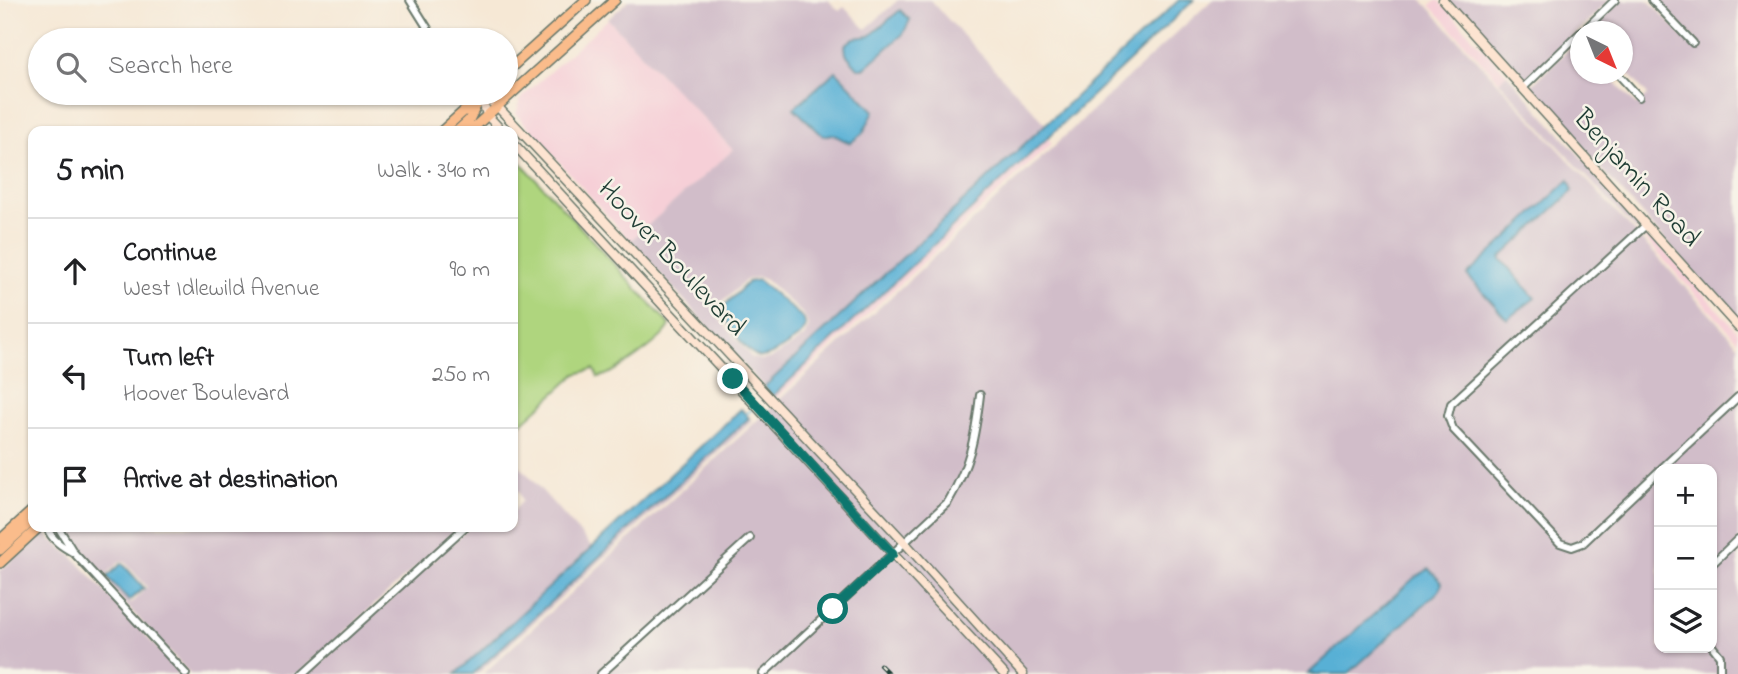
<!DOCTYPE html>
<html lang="en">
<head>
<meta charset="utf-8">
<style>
  body { margin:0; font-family:"Indie Flower",sans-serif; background:#f6f6f6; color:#202124 }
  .controls { position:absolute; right:21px; bottom:21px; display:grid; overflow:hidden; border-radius:14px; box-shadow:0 2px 5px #0004 }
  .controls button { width:63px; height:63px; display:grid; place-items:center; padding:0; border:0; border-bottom:2px solid #e0e0e0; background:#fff; color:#202124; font:35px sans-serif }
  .compass { position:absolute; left:1570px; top:21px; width:63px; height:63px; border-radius:50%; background:#fff; box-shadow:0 2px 5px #0004; rotate:137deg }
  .stop { position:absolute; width:21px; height:21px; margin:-16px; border:5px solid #0f766e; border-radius:50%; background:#fff }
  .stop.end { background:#0f766e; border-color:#fff; box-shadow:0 2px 7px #0008 }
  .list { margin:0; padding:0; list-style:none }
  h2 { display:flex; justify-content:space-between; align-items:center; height:91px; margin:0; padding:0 28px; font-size:30px }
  h2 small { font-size:23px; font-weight:400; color:#757577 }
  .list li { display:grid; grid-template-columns:46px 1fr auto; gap:21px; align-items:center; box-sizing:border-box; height:105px; padding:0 28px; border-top:2px solid #e0e0e0 }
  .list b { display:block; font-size:26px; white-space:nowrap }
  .list p { margin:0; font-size:23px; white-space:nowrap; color:#757577 }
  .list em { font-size:23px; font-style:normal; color:#757577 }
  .icon { flex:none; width:38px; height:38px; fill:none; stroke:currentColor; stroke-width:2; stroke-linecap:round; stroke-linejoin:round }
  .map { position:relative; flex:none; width:1738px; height:674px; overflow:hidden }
  .search { position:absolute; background:#fff; box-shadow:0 2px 5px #0004; left:28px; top:28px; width:490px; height:77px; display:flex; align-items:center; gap:18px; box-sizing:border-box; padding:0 24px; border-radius:38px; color:#757577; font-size:26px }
  .panel { position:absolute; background:#fff; box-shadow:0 2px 5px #0004; left:28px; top:126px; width:490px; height:406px; border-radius:14px }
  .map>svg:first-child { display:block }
  .built { fill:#f6cfd7 }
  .industrial { fill:#d1bdc9; fill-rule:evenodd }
  .green { fill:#afd57e; stroke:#678959; stroke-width:2 }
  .water { fill:#58b0d5; stroke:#3c7684; stroke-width:2 }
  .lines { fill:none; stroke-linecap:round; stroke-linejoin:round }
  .stream { stroke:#58b0d5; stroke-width:2 }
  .street-casing { stroke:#6a796c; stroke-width:10 }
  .secondary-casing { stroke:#6a796c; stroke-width:11 }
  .primary-casing { stroke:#6a796c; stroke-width:12 }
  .street { stroke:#fff; stroke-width:6 }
  .secondary { stroke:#fde4d1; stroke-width:8 }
  .primary { stroke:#fabc8b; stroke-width:9 }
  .rail-casing { stroke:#1f3d34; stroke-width:4.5 }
  .rail { stroke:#f7f3e8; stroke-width:2; stroke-dasharray:5; stroke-linecap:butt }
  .route { stroke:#0f766e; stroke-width:9 }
  .labels { text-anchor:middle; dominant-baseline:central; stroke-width:5; stroke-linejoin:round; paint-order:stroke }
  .street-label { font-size:28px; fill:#1f3d34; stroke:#f7f3e8 }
</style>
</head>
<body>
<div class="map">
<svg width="1738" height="674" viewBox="0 0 1738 674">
  <rect width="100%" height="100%" fill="#f7f3e8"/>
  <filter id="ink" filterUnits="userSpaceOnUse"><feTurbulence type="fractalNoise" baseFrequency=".0143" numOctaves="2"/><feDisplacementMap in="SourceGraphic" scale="14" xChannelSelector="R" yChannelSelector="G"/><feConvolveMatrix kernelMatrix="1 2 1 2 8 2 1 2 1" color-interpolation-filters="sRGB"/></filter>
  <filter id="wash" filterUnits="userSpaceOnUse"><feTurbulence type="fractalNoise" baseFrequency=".00686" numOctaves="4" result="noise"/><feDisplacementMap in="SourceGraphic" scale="28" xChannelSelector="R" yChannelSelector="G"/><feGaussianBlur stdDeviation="1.57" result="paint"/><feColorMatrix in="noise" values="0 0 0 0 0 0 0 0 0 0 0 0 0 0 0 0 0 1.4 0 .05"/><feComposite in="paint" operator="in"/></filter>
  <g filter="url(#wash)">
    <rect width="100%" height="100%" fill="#f6e8d5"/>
    <path class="built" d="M1438,0l69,74 -8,7 -69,-76z
      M608,19l125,131 -103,91 -114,-127 5,-16z
      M1048,139l4,4 -276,256 -3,-3z
      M1646,230l92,102v9l-97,-106z"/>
    <path class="industrial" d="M629,0h199l11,11 5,-4 22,22 32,-29h32l116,124 -282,263 -134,-146 103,-91 -125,-131zM758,277l8,3 38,35 5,11 -5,11 -30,20 -11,3 -11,-2 -37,-44 7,-12 24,-22z
      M1212,0h210l316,345v329h-1255zM1659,469h53v179h-53z
      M1447,0h163l-86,82z
      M1621,0h27l46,48 4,-4 -41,-44h81v322l-209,-234 48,-47 3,4v29h27l29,31 12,-10 -25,-27 -1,-36 -33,-1z
      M1507,74l134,151 -5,5 -137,-149z
      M749,418l3,3 -274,253h-5z
      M513,458l79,89 -136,127h-147l161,-147h43v-15l9,-11 -3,-9 -6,-5z
      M62,527h398l-162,147h-108l-113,-122zM120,561h4l23,26 -16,17 -27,-27z
      M45,530l2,6 25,20 109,118h-181v-103z"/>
    <path class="green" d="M513,154l157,171c-5,14 -58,51 -72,52l-4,-8 -18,5 -63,57z"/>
    <path class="water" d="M1179,0h15l-421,396 -9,-9z
      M900,10l10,10 -7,14 -38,34h-7l-12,-14 -1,-9 9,-7 16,-2z
      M836,71l38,40 -11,22 -13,10 -18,-9 -9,2 -29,-28z
      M1569,180l4,11 -73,67 35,40 -28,21 -40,-44z
      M758,280l45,38 3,8c-3,10 -11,13 -19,19 -8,5 -15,11 -25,12 -14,1 -37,-36 -40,-49l26,-26z
      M741,409l8,9 -276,256h-17z
      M122,563l22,25 -15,13 -22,-24z
      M1429,569l13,14 -3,8 -91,83h-40l106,-96z"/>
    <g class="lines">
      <path class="stream" d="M745,415l9,-8"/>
    </g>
  </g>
  <g filter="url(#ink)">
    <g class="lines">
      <defs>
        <path id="street" d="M410,0l25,40
          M1652,0l41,43
          M1582,32l33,-32
          M1618,74l21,23
          M1524,87l56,-54
          M1646,225l-195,179 -3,12 5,13 107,114 12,4 11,-4 76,-72
          M1661,469l77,-72
          M47,527c4,13 16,20 27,26
          M58,527l16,26 112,121
          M1712,564l26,-25
          M1712,646l8,10v18
          M303,674l162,-147
          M601,674l149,-136
          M763,674l185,-172c22,-37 27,-64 32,-107"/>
        <path id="secondary" d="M1443,0l295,327
          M481,95l16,11 408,437 118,131
          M481,95l6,20 15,16
          M513,143l491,531"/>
        <path id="primary" d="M506,72l80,-72
          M442,131l42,-38
          M457,131l12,-11 9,-18
          M470,131l145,-131
          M0,540l33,-30
          M0,550l33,-30
          M0,563l39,-36"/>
      </defs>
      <use href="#street" class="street-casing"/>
      <use href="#secondary" class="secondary-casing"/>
      <use href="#primary" class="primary-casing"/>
      <use href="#street" class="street"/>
      <use href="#secondary" class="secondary"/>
      <use href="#primary" class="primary"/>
      <defs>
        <path id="rail" d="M880,665l9,9"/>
      </defs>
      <use href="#rail" class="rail-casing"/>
      <use href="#rail" class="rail"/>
    </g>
  </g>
  <g class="lines" filter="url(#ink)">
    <path class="route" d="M733,379l160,175 -60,55"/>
  </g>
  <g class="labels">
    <g class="street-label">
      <text transform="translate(1636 179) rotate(48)">Benjamin Road</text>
      <text transform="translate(671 259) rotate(47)">Hoover Boulevard</text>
    </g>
  </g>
</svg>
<div class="controls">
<button>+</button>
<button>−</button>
<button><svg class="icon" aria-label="layers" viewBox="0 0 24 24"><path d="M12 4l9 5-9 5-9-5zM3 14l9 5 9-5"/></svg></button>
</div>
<svg class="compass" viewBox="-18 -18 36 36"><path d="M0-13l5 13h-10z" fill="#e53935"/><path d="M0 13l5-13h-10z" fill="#757577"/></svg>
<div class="stop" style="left:833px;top:609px"></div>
<div class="stop end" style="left:733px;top:379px"></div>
<div class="search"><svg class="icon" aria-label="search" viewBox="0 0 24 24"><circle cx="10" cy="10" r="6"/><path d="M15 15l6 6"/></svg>Search here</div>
<section class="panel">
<h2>5 min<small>Walk · 340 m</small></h2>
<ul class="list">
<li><svg class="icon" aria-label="ahead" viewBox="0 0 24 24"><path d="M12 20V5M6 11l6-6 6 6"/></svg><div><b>Continue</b><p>West Idlewild Avenue</p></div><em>90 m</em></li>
<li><svg class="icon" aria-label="left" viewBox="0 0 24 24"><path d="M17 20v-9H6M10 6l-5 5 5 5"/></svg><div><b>Turn left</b><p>Hoover Boulevard</p></div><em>250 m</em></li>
<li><svg class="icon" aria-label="arrive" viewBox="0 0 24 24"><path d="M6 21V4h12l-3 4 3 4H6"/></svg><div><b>Arrive at destination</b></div></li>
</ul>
</section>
</div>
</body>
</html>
